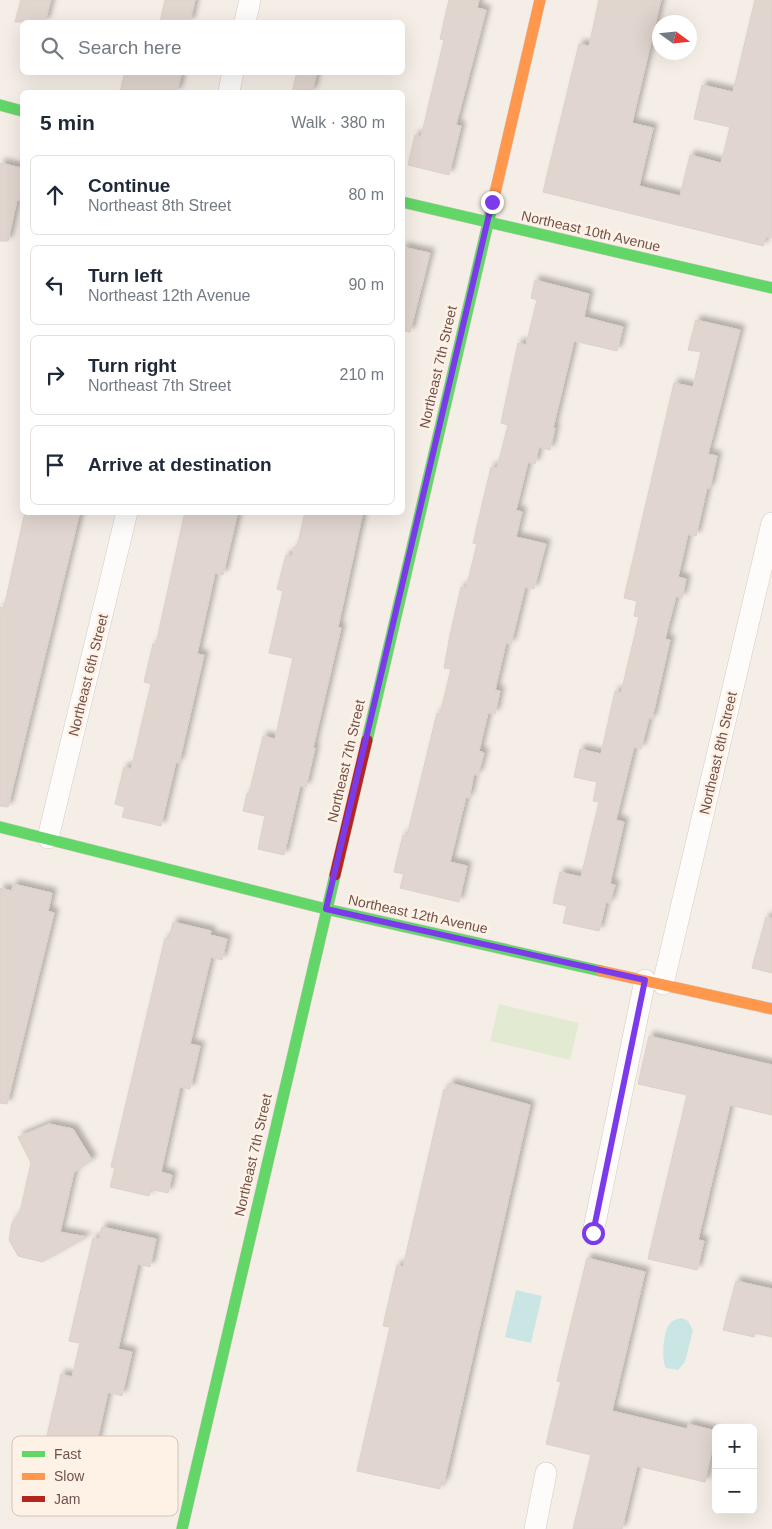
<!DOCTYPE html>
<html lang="en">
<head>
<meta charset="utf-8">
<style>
  body { margin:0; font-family:Arial,sans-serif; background:#f2f2f3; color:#1f2937 }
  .controls { position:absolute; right:15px; bottom:15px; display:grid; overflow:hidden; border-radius:8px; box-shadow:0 5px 20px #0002 }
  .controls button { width:45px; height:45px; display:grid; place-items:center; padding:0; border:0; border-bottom:1px solid #e0e1e3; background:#fff; color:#1f2937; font:25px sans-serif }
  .compass { position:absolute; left:652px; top:15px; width:45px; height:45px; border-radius:50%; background:#fff; box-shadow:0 5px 20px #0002; rotate:105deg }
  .stop { position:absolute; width:15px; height:15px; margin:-11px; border:4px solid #7c3aed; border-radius:50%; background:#fff }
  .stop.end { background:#7c3aed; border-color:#fff; box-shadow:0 1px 5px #0008 }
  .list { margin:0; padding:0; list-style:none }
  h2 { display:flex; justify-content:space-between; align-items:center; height:65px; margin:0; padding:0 20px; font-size:21px }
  h2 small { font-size:16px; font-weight:400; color:#747a83 }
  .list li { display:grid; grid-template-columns:32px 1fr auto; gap:15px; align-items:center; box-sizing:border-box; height:80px; margin:0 10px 10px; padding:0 10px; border:1px solid #e0e1e3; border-radius:8px }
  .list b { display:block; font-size:19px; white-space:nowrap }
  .list p { margin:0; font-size:16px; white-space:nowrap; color:#747a83 }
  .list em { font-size:16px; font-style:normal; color:#747a83 }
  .icon { flex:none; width:28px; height:28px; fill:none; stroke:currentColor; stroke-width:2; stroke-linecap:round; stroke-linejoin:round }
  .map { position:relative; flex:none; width:772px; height:1529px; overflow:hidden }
  .search { position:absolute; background:#fff; box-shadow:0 5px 20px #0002; left:20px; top:20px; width:385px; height:55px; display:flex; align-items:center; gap:12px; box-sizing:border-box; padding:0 18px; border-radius:8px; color:#747a83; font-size:19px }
  .panel { position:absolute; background:#fff; box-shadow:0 5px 20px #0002; left:20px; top:90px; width:385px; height:425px; border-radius:8px }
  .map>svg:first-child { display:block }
  .green { fill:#e3ead2 }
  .water { fill:#cae6e4 }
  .building { fill:#e1d6cf; stroke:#ddd0ca; filter:url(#shadow) }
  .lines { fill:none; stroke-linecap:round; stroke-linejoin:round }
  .street-casing { stroke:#d3c9c4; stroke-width:22 }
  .fast-casing { stroke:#d4c9c4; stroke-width:12 }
  .slow-casing { stroke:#d4c9c4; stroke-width:12 }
  .jam-casing { stroke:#d4c9c4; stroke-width:12 }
  .street { stroke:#fefcfb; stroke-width:21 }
  .fast { stroke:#63d668; stroke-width:11 }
  .slow { stroke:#ff974d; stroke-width:11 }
  .jam { stroke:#b3261e; stroke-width:11 }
  .route { stroke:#7c3aed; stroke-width:6 }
  .labels { text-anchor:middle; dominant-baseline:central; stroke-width:5; stroke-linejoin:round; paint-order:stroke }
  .street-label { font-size:14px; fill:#715249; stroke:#fef2e7 }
  .key { fill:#fef2e7; stroke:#d4c2b8; stroke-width:1 }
  .key-label { font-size:14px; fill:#715249 }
</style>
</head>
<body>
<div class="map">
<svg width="772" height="1529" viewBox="0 0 772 1529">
  <defs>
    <filter id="shadow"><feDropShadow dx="4.5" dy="-4.5" stdDeviation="2.5" flood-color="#0004"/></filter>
  </defs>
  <rect width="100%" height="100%" fill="#f5eee7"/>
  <path class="green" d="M499,1004l80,19 -9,37 -80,-19z"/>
  <path class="water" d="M516,1290l26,6 -11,47 -26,-6z
    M682,1318l6,3 5,9 -8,32 -7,8 -12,-2c-5,-8 -3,-37 4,-45 3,-3 7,-4 12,-5z"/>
  <path class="building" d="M21,0h30l-6,22h-30z
    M165,0h30l-5,22h-30z
    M449,0h30l-2,8 9,2 -30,115 5,1 -12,49 -41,-10 7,-30 6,2 23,-97 -4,-1z
    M599,0h62l-29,123 21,5 -14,58 41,10 10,-41 31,8 9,-36 -36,-8 8,-34 31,7 22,-92h17v238l-6,-1 -3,9 -220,-54 36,-148 10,2z
    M125,72h57l-5,20h-57z
    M297,72h20l-5,20h-20z
    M0,163l22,5v33l-5,-1 -9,41h-8z
    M402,247l28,6 -20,79 -8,-1z
    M535,280l54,14 -5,23 39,10 -6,24 -43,-10 -21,87h2l-5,22 -11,-3 -4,17 -7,-2 -12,48 6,2 -6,25 30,7 -12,45 -9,-2 -14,57 -5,-1 -11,47 5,1 -5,23 -7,-1 -9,38 5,2 -6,22 -4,-1 -5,24 -3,-1 -16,65 17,4 -8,36 -59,-14 4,-14 -10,-2 9,-37 4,1 30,-123 3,1 11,-45 -7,-1 6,-33 11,-48 5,1 11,-44 -4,-1 18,-76 6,1 11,-43 -7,-2 17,-80 8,2 11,-45 -6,-2z
    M696,320l44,10 -32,124 9,2 -7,32h-3l-11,48 -8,-2 -10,43 8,2 -4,19 -6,-2 -11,43 5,1 -18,79 -3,-1 -8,31 -7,-2 -18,73 8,2 -14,62 5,1 -5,18 -4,-1 -7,29 -36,-8 4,-17 -14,-3 7,-31 21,5 18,-75 -6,-1 4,-19 -23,-5 6,-28 21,5 14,-63 6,2 18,-76 -5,-1 3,-15 -13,-3 50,-215 19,4 8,-35 -13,-2z
    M25,512h55l-72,295 -8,-1v-199l4,1z
    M185,512h53l-15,63 -8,-2 -18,81 7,1 -25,108 -3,-1 -15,64 -39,-9 3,-10 -10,-3 9,-37 7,2 20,-85 -7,-2 9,-38h3z
    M305,512h58l-25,115 3,1 -28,120h2l-9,39 -6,-1 -16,69 -26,-6 7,-33 -22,-5 4,-18 2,1 14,-58 12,3 18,-81 -24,-5 14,-62 -6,-2 9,-34 6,1 2,-9 3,1z
    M13,884l39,9 -4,18 6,2 -47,191 -7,-1v-215l12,3z
    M766,917l6,1v55l-20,-5z
    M173,922l38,9 -1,4 17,4 -5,21 -11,-3 -21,87 10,2 -10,43 -10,-2 -19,85 11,3 -4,18 -18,-4 -1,7 -39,-9 5,-19 -4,-1 54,-229 4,1z
    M649,1036l123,29v50l-42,-10 -32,135 6,1 -7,29 -49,-11 39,-164 -49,-11z
    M450,1083l80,22 -86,378 -3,-1 -1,7 -83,-18 33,-144 -7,-1 14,-61 6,2 41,-178 4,1z
    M49,1124l24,5 19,31 -18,12 -14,60 27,5 -45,25 -24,-6 -9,-16 3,-17 8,-11 11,-49 -13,-26z
    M102,1227l54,12 -6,28 -12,-3 -20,85 14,3 -10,44 -14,-4 -19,85 8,3 -4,17 -9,-2 -1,7 -43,-10 4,-20 -5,-1 22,-97 11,3 8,-34 -11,-2 24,-103 6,1z
    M587,1258l58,14 -33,139 75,18 1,-5 28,7 -11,51 -68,-16 -15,63h-49l18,-74 -45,-11 15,-62 -4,-1z
    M736,1281l36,8v48l-17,-4 -1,4 -31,-7z"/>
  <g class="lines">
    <defs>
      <path id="street" d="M245,22l5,-22
        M229,92l4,-20
        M48,838l79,-326
        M663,984l109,-461
        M593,1233l52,-253
        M535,1529l11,-56"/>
      <path id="fast" d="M0,105l22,6
        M402,202l370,86
        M367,740l125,-534
        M0,827l326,82 275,62
        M182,1529l153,-654"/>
      <path id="slow" d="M492,206l48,-206
        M601,971l171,38"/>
      <path id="jam" d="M335,875l32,-135"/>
    </defs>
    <use href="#street" class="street-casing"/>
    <use href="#fast" class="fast-casing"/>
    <use href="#slow" class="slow-casing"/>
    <use href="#jam" class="jam-casing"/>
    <use href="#street" class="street"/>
    <use href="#fast" class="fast"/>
    <use href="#slow" class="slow"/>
    <use href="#jam" class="jam"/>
  </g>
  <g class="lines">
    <path class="route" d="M492,202l-166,707 319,71 -52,253"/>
  </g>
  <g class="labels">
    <g class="street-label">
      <text transform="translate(591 231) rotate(13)">Northeast 10th Avenue</text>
      <text transform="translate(438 367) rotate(-77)">Northeast 7th Street</text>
      <text transform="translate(88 675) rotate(-76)">Northeast 6th Street</text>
      <text transform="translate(718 753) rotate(-77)">Northeast 8th Street</text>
      <text transform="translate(346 761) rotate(-77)">Northeast 7th Street</text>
      <text transform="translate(418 914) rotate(12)">Northeast 12th Avenue</text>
      <text transform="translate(253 1155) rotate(-77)">Northeast 7th Street</text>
    </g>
  </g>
  <rect x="12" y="1436" width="166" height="80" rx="8" class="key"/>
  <rect x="22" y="1451" width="23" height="6" fill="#63d668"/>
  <rect x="22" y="1473" width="23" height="7" fill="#ff974d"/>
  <rect x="22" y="1496" width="23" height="6" fill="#b3261e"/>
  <g class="key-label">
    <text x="54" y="1459">Fast</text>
    <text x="54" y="1481">Slow</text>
    <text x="54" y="1504">Jam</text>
  </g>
</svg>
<div class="controls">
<button>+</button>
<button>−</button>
</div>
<svg class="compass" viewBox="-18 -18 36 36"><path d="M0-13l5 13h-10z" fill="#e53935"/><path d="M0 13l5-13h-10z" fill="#747a83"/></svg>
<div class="stop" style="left:593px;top:1233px"></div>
<div class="stop end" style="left:492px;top:202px"></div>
<div class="search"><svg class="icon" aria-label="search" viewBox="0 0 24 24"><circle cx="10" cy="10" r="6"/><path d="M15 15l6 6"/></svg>Search here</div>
<section class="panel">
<h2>5 min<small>Walk · 380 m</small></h2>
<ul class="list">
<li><svg class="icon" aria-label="ahead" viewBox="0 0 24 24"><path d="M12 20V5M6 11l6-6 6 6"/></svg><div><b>Continue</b><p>Northeast 8th Street</p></div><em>80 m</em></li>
<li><svg class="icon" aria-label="left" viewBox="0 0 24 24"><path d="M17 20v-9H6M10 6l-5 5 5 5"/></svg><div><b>Turn left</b><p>Northeast 12th Avenue</p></div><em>90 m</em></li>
<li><svg class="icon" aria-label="right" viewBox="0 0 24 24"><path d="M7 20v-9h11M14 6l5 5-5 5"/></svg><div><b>Turn right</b><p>Northeast 7th Street</p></div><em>210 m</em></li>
<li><svg class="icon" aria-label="arrive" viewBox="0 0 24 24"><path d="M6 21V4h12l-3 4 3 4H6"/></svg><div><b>Arrive at destination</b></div></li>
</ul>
</section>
</div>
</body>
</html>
